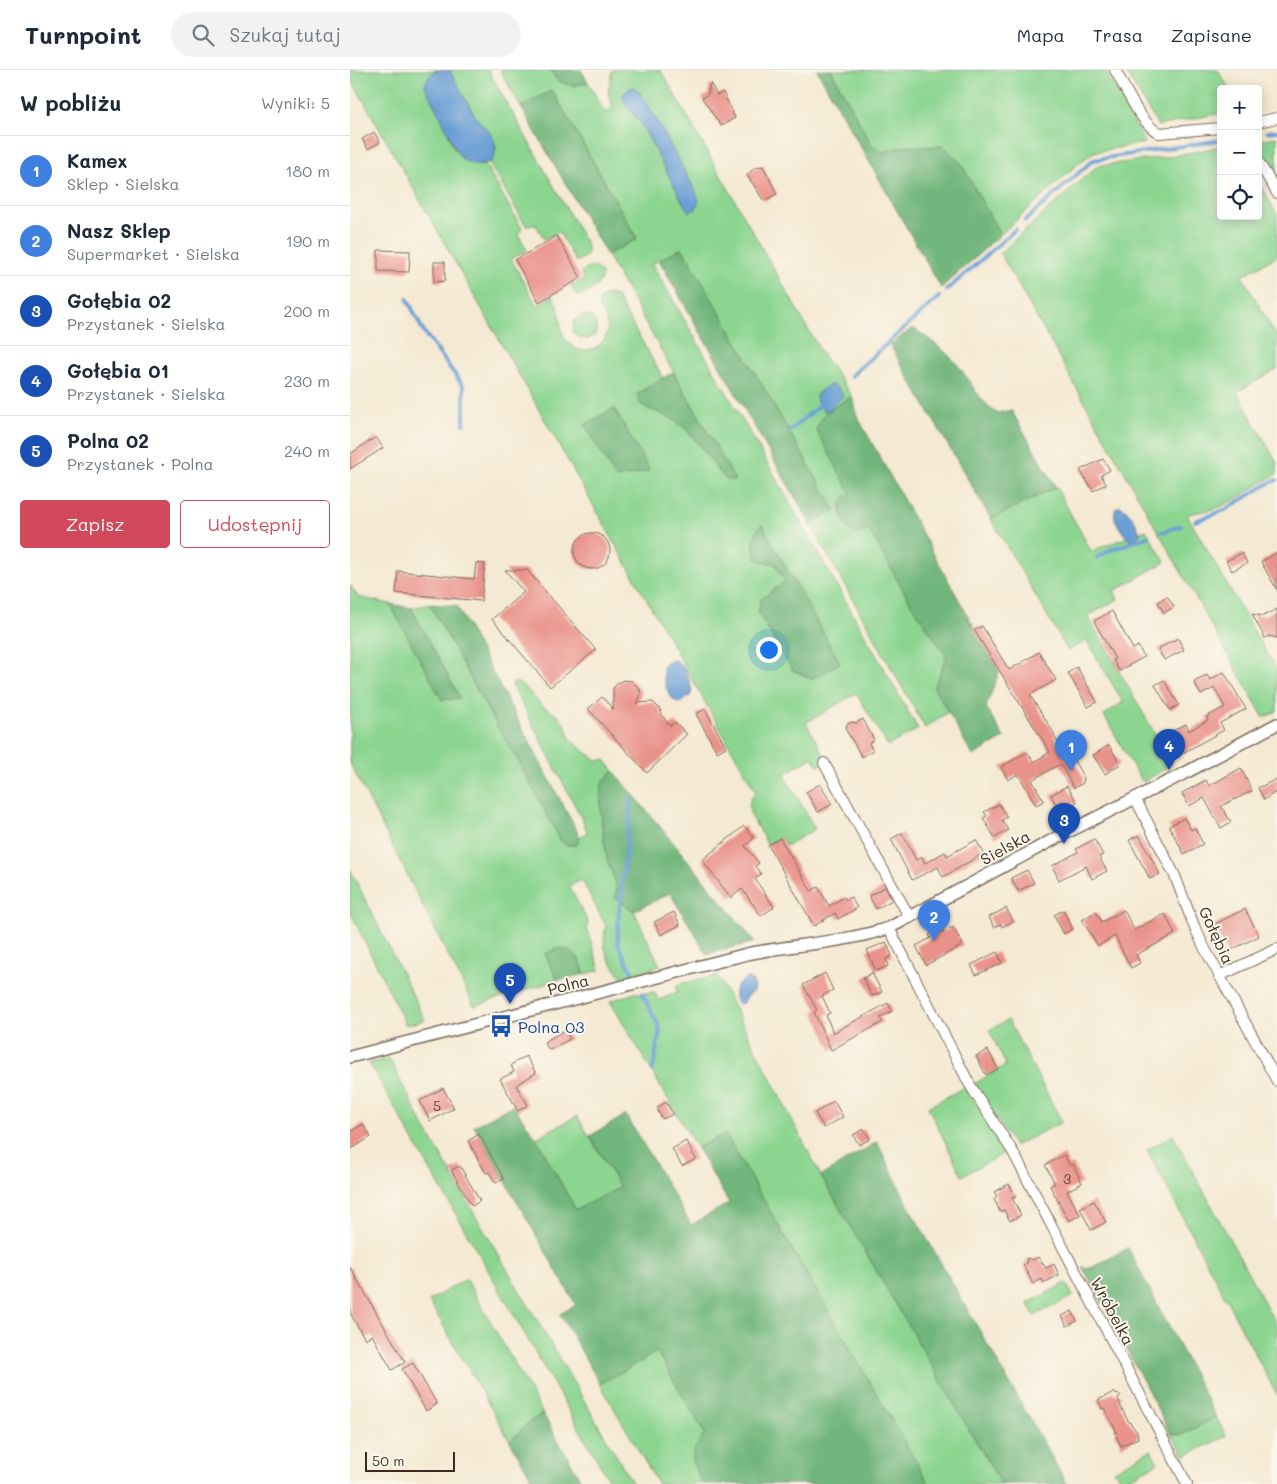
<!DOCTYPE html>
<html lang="pl">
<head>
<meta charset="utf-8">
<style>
  body { margin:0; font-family:Mali,sans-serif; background:#f2f2f3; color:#1f2937 }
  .controls { position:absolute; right:15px; top:15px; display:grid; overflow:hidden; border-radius:5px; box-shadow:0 2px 12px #0003 }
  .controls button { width:45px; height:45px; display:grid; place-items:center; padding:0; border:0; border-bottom:1px solid #e0e1e3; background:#fff; color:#1f2937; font:25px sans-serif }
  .scale { position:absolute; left:15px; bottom:12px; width:90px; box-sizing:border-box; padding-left:5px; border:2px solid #3b2a1e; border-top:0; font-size:14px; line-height:18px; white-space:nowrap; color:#3b2a1e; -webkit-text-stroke:4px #fbf7ec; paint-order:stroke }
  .you { position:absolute; left:418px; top:579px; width:18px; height:18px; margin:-12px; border:4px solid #fff; border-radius:50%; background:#1a73e8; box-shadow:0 0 0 8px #1a73e833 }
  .badge { display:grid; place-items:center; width:32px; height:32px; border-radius:50%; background:#d1495b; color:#fff; font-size:16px; font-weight:700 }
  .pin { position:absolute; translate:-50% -41px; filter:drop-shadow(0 1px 2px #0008) }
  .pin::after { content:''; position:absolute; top:26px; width:18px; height:15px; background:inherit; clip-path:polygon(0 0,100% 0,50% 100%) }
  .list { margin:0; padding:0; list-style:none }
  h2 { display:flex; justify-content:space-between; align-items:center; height:65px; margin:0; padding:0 20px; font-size:21px }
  h2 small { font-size:16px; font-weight:400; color:#747a83 }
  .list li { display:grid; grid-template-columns:32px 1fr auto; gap:15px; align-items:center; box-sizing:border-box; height:70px; padding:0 20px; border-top:1px solid #e0e1e3 }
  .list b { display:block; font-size:19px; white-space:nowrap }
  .list p { margin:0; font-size:16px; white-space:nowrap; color:#747a83 }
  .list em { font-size:16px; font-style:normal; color:#747a83 }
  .actions { display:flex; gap:10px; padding:15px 20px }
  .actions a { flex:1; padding:11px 0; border:1px solid #d1495b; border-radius:5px; text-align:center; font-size:18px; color:#d1495b }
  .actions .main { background:#d1495b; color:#fff }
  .icon { flex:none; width:28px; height:28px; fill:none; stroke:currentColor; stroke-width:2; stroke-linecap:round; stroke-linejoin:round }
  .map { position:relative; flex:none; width:927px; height:1414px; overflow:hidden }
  header { display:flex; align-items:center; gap:30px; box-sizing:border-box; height:70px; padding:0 25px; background:#fff; border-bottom:1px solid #e0e1e3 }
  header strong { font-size:24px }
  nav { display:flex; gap:28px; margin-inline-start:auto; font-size:18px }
  .search { width:350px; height:45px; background:#f2f2f3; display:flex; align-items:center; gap:12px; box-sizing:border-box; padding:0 18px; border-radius:28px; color:#747a83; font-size:19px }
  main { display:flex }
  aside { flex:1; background:#fff }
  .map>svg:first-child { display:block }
  .green { fill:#8cd591; stroke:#648058; fill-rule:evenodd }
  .forest { fill:#71b67b; stroke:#56704c }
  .water { fill:#6a9ed5; stroke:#52647a }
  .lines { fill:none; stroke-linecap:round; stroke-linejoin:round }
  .stream { stroke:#6a9ed5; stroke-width:4 }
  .building { fill:#e9928b }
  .minor-casing { stroke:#7c6d5d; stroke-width:12 }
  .tertiary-casing { stroke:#7c6d5d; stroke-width:14 }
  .minor { stroke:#fff; stroke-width:10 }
  .tertiary { stroke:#fff; stroke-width:11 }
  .labels { text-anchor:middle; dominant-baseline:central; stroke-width:4; stroke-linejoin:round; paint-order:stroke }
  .number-label { font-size:14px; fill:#664439 }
  .street-label { font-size:16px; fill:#3b2a1e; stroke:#fbf7ec }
  .transit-label { font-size:16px; fill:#164399; stroke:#fbf7ec; text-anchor:start }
</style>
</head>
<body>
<header>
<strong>Turnpoint</strong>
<div class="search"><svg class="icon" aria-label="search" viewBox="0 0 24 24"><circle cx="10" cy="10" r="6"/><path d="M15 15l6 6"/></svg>Szukaj tutaj</div>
<nav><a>Mapa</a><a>Trasa</a><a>Zapisane</a></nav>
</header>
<main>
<aside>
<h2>W pobliżu<small>Wyniki: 5</small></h2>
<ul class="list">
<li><span class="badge" style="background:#3f7fe0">1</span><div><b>Kamex</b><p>Sklep · Sielska</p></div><em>180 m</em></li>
<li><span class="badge" style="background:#3f7fe0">2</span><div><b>Nasz Sklep</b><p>Supermarket · Sielska</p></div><em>190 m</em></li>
<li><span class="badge" style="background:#1a4fb4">3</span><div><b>Gołębia 02</b><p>Przystanek · Sielska</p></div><em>200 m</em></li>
<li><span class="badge" style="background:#1a4fb4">4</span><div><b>Gołębia 01</b><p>Przystanek · Sielska</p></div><em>230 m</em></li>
<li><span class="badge" style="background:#1a4fb4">5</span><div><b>Polna 02</b><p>Przystanek · Polna</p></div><em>240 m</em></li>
</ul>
<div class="actions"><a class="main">Zapisz</a><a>Udostępnij</a></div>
</aside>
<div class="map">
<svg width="927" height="1414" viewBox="0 0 927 1414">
  <rect width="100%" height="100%" fill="#fbf7ec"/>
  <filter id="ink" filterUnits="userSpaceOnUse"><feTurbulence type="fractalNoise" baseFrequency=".02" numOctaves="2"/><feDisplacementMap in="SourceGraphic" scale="10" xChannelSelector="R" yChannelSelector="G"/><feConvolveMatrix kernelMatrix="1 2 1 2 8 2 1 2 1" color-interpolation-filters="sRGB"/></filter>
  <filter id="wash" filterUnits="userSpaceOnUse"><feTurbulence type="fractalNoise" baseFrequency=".0096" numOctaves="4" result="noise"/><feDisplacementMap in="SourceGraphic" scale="20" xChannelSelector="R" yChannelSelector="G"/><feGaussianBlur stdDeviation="1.12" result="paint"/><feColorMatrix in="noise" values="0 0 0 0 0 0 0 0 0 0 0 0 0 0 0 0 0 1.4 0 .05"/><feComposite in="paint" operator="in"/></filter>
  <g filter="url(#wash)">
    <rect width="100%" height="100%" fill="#f4e9d2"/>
    <path class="green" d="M0,0h90l-6,1 10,51 10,27 27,16 4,-1 37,65 -4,5 9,16 -16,9 26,47 15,-10c2,3 5,7 6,11 3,11 1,26 10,36 20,21 56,-7 31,-35l1,-9 8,-5 8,2 47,82 -26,16 11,15 18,5 19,14 25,30 6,11 19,11 -128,-225 30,-17 -85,-148 -31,17 -21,-37h51l5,10 18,6 14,-4 17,31 8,-6 -5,-14 4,-23h48l7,11 154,271 31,44 -26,16 26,84 -11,7 -1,8 10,20 13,1 6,-3 41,73 37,55 -13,30 14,25 -23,16 -115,-205 24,-13 -152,-262 -30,16 109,188 157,277 -30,17 -32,-53 -50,30 21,38 -9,5 -5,-9 -29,17 31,55 -29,17 -5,-9 -14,8c-6,-18 -29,-35 -11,-53l-406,-715zM264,338l35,62 -22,7zM425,493l65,100 -48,7 -34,-58 14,-22 14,-8z
      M97,0h41l98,173c4,12 -1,14 -10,19l-17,-30 -15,7 -8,-14 -10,1 -37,-63 5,-7 2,-9 -4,-12 -16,-17 -26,-47z
      M481,0h274l40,73 -51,9 -15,11 -79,72 -39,-72 -18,-17 -15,1 -21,-1 -27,6 -10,-10z
      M775,0h93l11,19h-8v24l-63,13z
      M927,67v45l-19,-31v-11z
      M871,76v70h37v-35l19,33v42l-35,20 35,61v32l-40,23 40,71v11c-19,9 -35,23 -55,32 -11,5 -24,5 -35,9l90,156v40l-13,7 -264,-465 97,-87 76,-10z
      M244,196l8,7c0,13 -13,20 -25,23l-6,-11 14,-5 -4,-8z
      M232,245l10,2 5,9 -2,9 -7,4 -9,-1 -6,-6 1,-11z
      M706,417l35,64 55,-21 19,32 -51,29 4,8 -30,17 84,148 -28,18 -4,-3 -36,-64 19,-13 -36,-61 -19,10 -77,-132z
      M0,515l8,12 32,7 52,96 18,-2 -49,-90 19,-4 60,110 28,46 43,81 5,4h11l3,-8 7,-5 -4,-11 -71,-136 2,-3c12,2 21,18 30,25 6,4 15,8 19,15 4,5 5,12 8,18 2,3 24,19 28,21l5,-2 10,12c-3,3 -9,7 -11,11 -6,16 1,63 5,79 4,15 12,22 7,37l19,13 26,55 -32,10h-7c-14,-17 -20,-29 -15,-50l-24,-46 -13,6 19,36 -1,7 13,41 -15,4 -7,-17 -33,-3 13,26 -84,26 -124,-243z
      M0,799l75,151 -19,5 -56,-113z
      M368,906l103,200 180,308h-72l-204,-350 -28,14 -87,-147 28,-9 1,2 15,-2 5,8 18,-8 -1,-6 2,-2z
      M658,950l54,102 -48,24 -40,-62 32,-19 -17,-35z
      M39,988l31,61 51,89 162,276h-22l-242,-421z
      M615,1017l41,65 -44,24 -34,-69z
      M227,1046l43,71 -44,24 -40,-73z
      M823,1065l104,191v69l-130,-245z
      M116,1209l77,135 -14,8 -19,19 -81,-140z
      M716,1213l7,13 -39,20 -6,-13z
      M307,1281l48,83 -5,46 4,4h-46l-58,-100z
      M866,1347l10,19 -41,20 -15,-23 11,2z
      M801,1380l7,13 -37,19 -7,-12z"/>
    <path class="forest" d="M201,0h30l7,12c-18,5 -28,5 -37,-12z
      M467,0h14l39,72 10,10 27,-6 21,1 15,-1 18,17 39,72 -59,53z
      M202,20l85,149 -30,16 -86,-148z
      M332,178l153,262 -25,13 -151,-263z
      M563,258c16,11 35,24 47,40 12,16 20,34 37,45l14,-3 45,77 -65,32 -101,-174z
      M323,302l56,97 6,11h-8c-16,-16 -26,-36 -42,-52 -13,-12 -30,-15 -45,-24l-3,-10z
      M502,326l5,20 142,256 -13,35 18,31 -31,18 -39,-69 13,-31 -37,-54 -41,-72 -12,4c-14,-7 -20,-25 -12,-38h7l-36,-67 10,-17z
      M264,338l35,62 -3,2 -30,6 -31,-53z
      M412,454l78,139 -28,16 -20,-9 -34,-58 3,-13 24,-17 -10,-19h-8l-11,-4c-3,-15 -5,-23 6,-35z
      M40,534l21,4 49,90 -18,2z
      M80,534l27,2 123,231 -3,8h-11l-5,-4 -43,-81 -28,-46z
      M264,701l141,171 -48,12 -37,-61 -36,18 -19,-13c5,-15 -3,-21 -7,-36 -4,-16 -11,-66 -5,-80 2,-4 8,-8 11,-11z
      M208,878c19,3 20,10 27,26l-27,6 -13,-26z
      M163,1035l23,33 40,72 44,-23 -30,-51 36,-21 65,110 38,-22 -32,-55 28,-14 204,350h-225c-6,-6 -12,-20 -11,-29 1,-7 8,-16 12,-21l-48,-82 -57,32 -40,-70 16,-9 -102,-179z
      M527,1072l32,65 158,277h-66l-180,-308z
      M778,1178l88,169 -35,18 -11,-2 -73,-141 -15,-25 9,1z
      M193,1344l40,70h-48l-25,-43 19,-19z"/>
    <path class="water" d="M90,0l10,1 26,47 16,17 4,12 -2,9 -3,6c-34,10 -35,-15 -47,-38 -6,-13 -14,-25 -19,-38 2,-9 5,-14 15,-16z
      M284,17l5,5 14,21 41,75 5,13 -3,8 -7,3 -3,-4 -46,-86 -15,-19 -3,-7 6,-7z
      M482,314l7,5 4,7 -13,13 -6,2 -7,-9 -1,-7 9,-8z
      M770,436c10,4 17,18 20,28 -3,5 -6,6 -12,5 -7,-9 -17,-20 -12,-31z
      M324,590c11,5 16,20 18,31l-2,5 -10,7c-13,-3 -17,-24 -17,-36l6,-6z
      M398,908l5,3 1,10 -5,3 -6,9 -5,1c-8,-11 -1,-22 10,-26z"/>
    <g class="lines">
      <path class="stream" d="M917,62l10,-1
        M675,151l68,-61 128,-20
        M597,220l69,-61
        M57,228l16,33 41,56v37
        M501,306l88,-79
        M441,360l32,-28
        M845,451l30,-11 44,-27 8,-3
        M812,462l19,-6
        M747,488l13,-8 37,-13
        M281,729l-13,123v22l14,28
        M292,923l18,36 -7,40"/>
    </g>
    <g id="blocks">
      <path class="building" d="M360,13l7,12 6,-3 12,26 -14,8 -19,-28 6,-4z
        M24,62l6,10 -12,7 -6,-10z
        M413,96l14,28 -13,7 -17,-26 7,-7z
        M207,166l24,42 -42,24 -24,-42z
        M28,180l32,1 -1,21 -31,-1z
        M84,192h11v19l-11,1z
        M26,367l7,11 -33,21v-15z
        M753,389l7,11 -9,5 5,9 -13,7 -13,-21z
        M224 481a18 18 0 1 1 36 0a18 18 0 1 1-36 0Z
        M927,482v38l-16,-28z
        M892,483l5,10 -15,8 -6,-10z
        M126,493l9,1 -4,37 -85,-8 2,-22 76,8z
        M155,500h22l69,80 -46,37 -58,-68 32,-27z
        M817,526l7,11 -10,6 -6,-11z
        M927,539v29l-8,-2 -4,2 -13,-24 11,2z
        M762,541l21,38 5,-3 6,11 -25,14 -6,-11 2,-1 -21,-38z
        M632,556l27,44 30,-18 17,28 -26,15 25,40 -1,1 12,22 7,1 11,19 -1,5 -9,5 -14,-24 -28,16 12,21 -8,4 -18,-31 -10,6 -7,-13 26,-15 7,10 16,-10 -76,-122z
        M828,568l6,12 -20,10 -6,-11z
        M727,597l20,35 -9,5 -20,-34z
        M874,602l22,37 -26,14 4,7 -43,24 -8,-14 3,-1 -4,-8 14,-7 3,7 19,-11 -2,-3 19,-10 -11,-19 -13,7 -7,-13 13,-7 3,5z
        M274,610l8,1 7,7 2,6 -4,9 16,-1 7,7 2,6 8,11 5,-4 12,12 -40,39 -59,-64 14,-12 11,12v-21l6,-6z
        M814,610l15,25 -9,5 -15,-25z
        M355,639l21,38 -9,5 -21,-38z
        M513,649l11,21 -5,3 4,8 -11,6 -16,-27 1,-6 5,-2 4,1z
        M759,675l11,19 -15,10 -12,-19z
        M891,698l11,23 -31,15 10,16 -10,6 -17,-30 -15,8 -7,-13 24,-13 3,6z
        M927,709v12l-13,9 -6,-12z
        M470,714l12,20 -14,8 -12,-20z
        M717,716l10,16 -13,7 -2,-5 -5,2 -6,-11z
        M649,734l8,13 -5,3 6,10 -13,8 -12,-20 4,-2 -3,-4z
        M834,748l7,12 4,-2 8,16 -19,10 -15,-28z
        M394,756l10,12 -9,8 14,17 -4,3 6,8 -6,5 19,28 -13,9 -19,-27 -11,9 -29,-38z
        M552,763l14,27 6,-3 3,6 20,-11 2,4 29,-16 8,13 -41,24 -5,-10 -26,13 -21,-41z
        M789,765l21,39 -10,5 -21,-39z
        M430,768l31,53 7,-4 11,19 15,-9 2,3 5,-3 6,11 -19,11 -3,-6 -21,13 -46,-81z
        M744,769l9,16 -4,2 8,14 -15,8 -6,-13 -27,14 -7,-14 26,-14 -2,-3z
        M677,800l7,13 -16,8 -7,-13z
        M535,817l7,13 -16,9 -7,-13z
        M656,838l7,13 -11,6 -1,-3 -7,3 -5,-10z
        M895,839l14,27 -32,16 -14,-27z
        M713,840l10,19 -9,5 -10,-19z
        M774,840l10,20 31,-16 10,20 -39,21 4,8 -9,5 -16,-32 -17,10 -16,-26 14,-8 6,10z
        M324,842l6,13 -19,10 -7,-13z
        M603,857l10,18 -37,20 -10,-19 15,-8 -2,-3 12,-6 2,3z
        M536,872l6,14 -6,3 2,7 -12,5 -9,-21z
        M647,882l5,11 -26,12 -5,-10z
        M475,903l8,17 -11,6 8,17 -4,2 7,18 55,-30 4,8 -12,7 3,4 -52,28 -17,-38 3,-2 -14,-25z
        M522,903l10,19 -10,4 -9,-18z
        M215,960l5,9 -21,11 -5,-8z
        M638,980l10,19 -12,6 -10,-19z
        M176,986l10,17 -20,12 12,20 -10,6 -18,-32 14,-7 -3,-7z
        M93,1018l11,20 -24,13 -10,-20z
        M484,1031l9,16 -19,11 -9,-15z
        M316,1032l7,12 -10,5 -5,-7v-5z
        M13,1054l8,13 -21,13v-18z
        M514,1059l6,10 -11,6 -6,-10z
        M129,1064l25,45 -8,4 -7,-11 -3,1 -18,-32z
        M336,1071l10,18 -14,7 -10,-17z
        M714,1085l6,11 3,-2 9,19 -15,8 13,24 -11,6 -19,-35 5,-3 -10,-18z
        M110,1096l20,35 -8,5 -21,-36z
        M659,1114l7,13 -4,1 9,17 -11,6 -6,-11 -4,2 -6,-13 3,-3 -3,-4z
        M744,1131l12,21 -15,8 -11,-22z
        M688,1187l8,11 8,-4 5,11 -15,8 -2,-4 -9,5 -10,-19 3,-2 1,-5 5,2z
        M0,1197l55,95 -13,8 -20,-35 -7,4 -15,-26z
        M722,1241l5,10 -10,5 -5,-10z
        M63,1293l24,41 -11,7 -24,-42z
        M764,1322l1,2 6,1 -3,4 3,6h-1l7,14 10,13 1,6 -17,8 -6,-13 2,-1 -13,-24 -2,1 -4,-9z"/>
    </g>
  </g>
  <g filter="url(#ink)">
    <use href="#blocks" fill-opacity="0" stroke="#7c6d5d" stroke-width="1"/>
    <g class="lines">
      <defs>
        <path id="minor" d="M765,0c11,19 25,53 44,63l62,-5
          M908,52l19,-4
          M908,91l19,32
          M474,693l86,155
          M785,728l40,78 19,50 11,23 72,132
          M539,858l81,157 43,67 174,332
          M869,906l58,-27"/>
        <path id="tertiary" d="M0,987l397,-103c48,-10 96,-11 142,-26l171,-92 127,-64 90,-48"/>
      </defs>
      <use href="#minor" class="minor-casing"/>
      <use href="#tertiary" class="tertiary-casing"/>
      <use href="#minor" class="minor"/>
      <use href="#tertiary" class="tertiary"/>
    </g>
  </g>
  <defs>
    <symbol id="bus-bare" viewBox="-9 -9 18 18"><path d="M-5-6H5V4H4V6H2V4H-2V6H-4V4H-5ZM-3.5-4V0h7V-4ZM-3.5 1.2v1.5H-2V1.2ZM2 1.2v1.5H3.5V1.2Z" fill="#1a4fb4" stroke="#fbf7ec" stroke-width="2.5" paint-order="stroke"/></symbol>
  </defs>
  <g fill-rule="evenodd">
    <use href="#bus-bare" x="135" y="940" width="32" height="32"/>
  </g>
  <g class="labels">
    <g class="number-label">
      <text x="87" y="1035">5</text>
      <text x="717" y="1108">3</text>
    </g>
    <g class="street-label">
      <text transform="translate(655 777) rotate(-29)">Sielska</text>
      <text transform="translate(867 865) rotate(65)">Gołębia</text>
      <text transform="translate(218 914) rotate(-14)">Polna</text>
      <text transform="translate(763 1241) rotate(62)">Wróbelka</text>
    </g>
    <g class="transit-label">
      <text x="168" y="956">Polna 03</text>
    </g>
  </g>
</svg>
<div class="controls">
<button>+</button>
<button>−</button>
<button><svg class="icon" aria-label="locate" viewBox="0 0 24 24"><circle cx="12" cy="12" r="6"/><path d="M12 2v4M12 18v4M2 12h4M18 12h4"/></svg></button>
</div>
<div class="scale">50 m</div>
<div class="you"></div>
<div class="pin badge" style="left:721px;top:701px;background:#3f7fe0">1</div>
<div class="pin badge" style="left:584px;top:871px;background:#3f7fe0">2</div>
<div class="pin badge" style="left:714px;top:774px;background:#1a4fb4">3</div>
<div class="pin badge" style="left:819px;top:700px;background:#1a4fb4">4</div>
<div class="pin badge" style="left:160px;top:934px;background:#1a4fb4">5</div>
</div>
</main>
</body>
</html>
